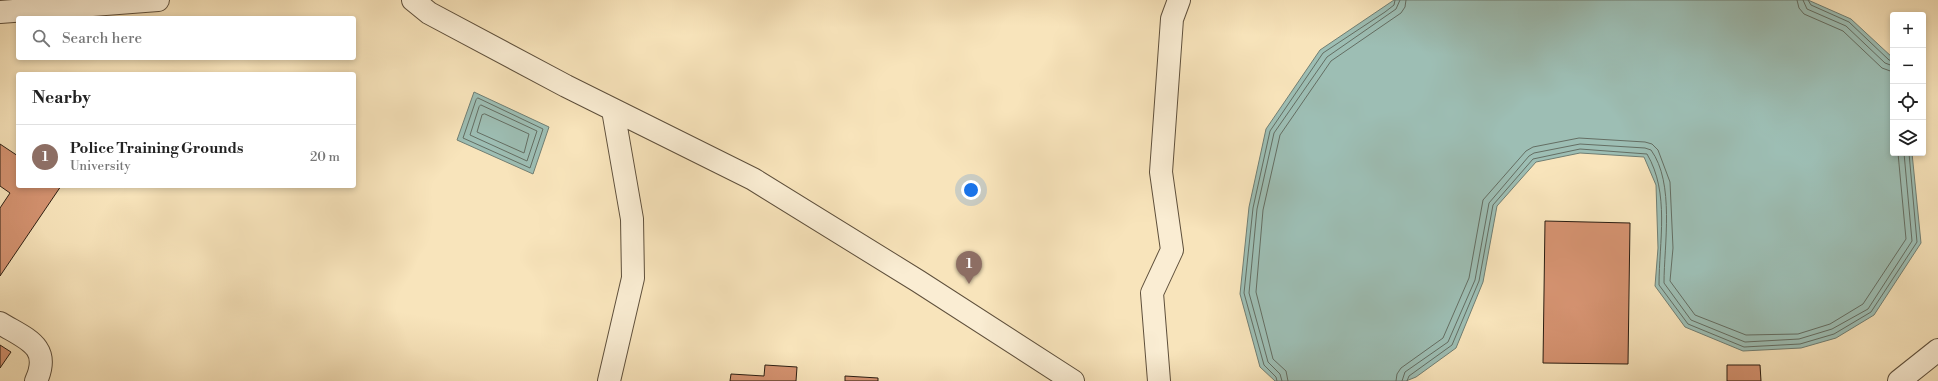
<!DOCTYPE html>
<html lang="en">
<head>
<meta charset="utf-8">
<style>
  body { margin:0; font-family:"Libre Bodoni",serif; background:#f2f2f2; color:#222 }
  .controls { position:absolute; right:12px; top:12px; display:grid; overflow:hidden; border-radius:4px; box-shadow:0 2px 6px #0003 }
  .controls button { width:36px; height:36px; display:grid; place-items:center; padding:0; border:0; border-bottom:1px solid #e0e0e0; background:#fff; color:#222; font:20px sans-serif }
  .you { position:absolute; left:971px; top:190px; width:14px; height:14px; margin:-10px; border:3px solid #fff; border-radius:50%; background:#1a73e8; box-shadow:0 0 0 6px #1a73e833 }
  .badge { display:grid; place-items:center; width:26px; height:26px; border-radius:50%; background:#8f2418; color:#fff; font-size:13px; font-weight:700 }
  .pin { position:absolute; translate:-50% -33px; filter:drop-shadow(0 1px 2px #0008) }
  .pin::after { content:''; position:absolute; top:21px; width:14px; height:12px; background:inherit; clip-path:polygon(0 0,100% 0,50% 100%) }
  .list { margin:0; padding:0; list-style:none }
  h2 { display:flex; justify-content:space-between; align-items:center; height:52px; margin:0; padding:0 16px; font-size:17px }
  h2 small { font-size:13px; font-weight:400; color:#767676 }
  .list li { display:grid; grid-template-columns:26px 1fr auto; gap:12px; align-items:center; box-sizing:border-box; height:64px; padding:0 16px; border-top:1px solid #e0e0e0 }
  .list b { display:block; font-size:15px; white-space:nowrap }
  .list p { margin:0; font-size:13px; white-space:nowrap; color:#767676 }
  .list em { font-size:13px; font-style:normal; color:#767676 }
  .icon { flex:none; width:22px; height:22px; fill:none; stroke:currentColor; stroke-width:2; stroke-linecap:round; stroke-linejoin:round }
  .map { position:relative; flex:none; width:1938px; height:381px; overflow:hidden }
  .search { position:absolute; background:#fff; box-shadow:0 2px 6px #0003; left:16px; top:16px; width:340px; height:44px; display:flex; align-items:center; gap:10px; box-sizing:border-box; padding:0 14px; border-radius:4px; color:#767676; font-size:15px }
  .panel { position:absolute; background:#fff; box-shadow:0 2px 6px #0003; left:16px; top:72px; width:340px; height:116px; border-radius:4px }
  .map>svg:first-child { display:block }
  .water { fill:#9dbeb4; stroke:#707e73 }
  .lines { fill:none; stroke-linecap:round; stroke-linejoin:round }
  .shore { stroke:#646e63; stroke-width:1 }
  .building { fill:#d49270; stroke:#2c1e12 }
  .minor-casing { stroke:#5f503c; stroke-width:24 }
  .minor { stroke:#faedd3; stroke-width:22 }
</style>
</head>
<body>
<div class="map">
<svg width="1938" height="381" viewBox="0 0 1938 381">
  <rect width="100%" height="100%" fill="#f8e4bb"/>
  <filter id="stains"><feTurbulence type="fractalNoise" baseFrequency=".005" numOctaves="4"/><feColorMatrix values="0 0 0 0 .2 0 0 0 0 .09 0 0 0 0 .02 0 0 0 .5 -.17"/></filter>
  <radialGradient id="worn" r=".72"><stop offset=".6" stop-color="#630" stop-opacity="0"/><stop offset="1" stop-color="#630" stop-opacity=".3"/></radialGradient>
  <path class="water" d="M1394,0h414l43,19 42,39v95h19l9,90 -47,72 -38,23 -35,10 -58,3 -58,-24 -30,-41 3,-38 -2,-63 -12,-28 -64,-4 -44,9 -39,44 -14,76 -27,66 -40,29 -10,4h-131l-15,-14 -20,-73 9,-87 17,-78 54,-79z
    M474,92l75,35 -16,47 -76,-34z"/>
  <g class="lines">
    <path class="shore" d="M1797,0l2,8 5,6 39,17 39,37 11,4
      M1803,0l4,9 39,17 39,37 8,3
      M1808,0l3,5 38,17 40,38 4,1
      M478,98l65,31 -13,39 -67,-30 13,-38z
      M481,105l56,26 -10,30 -57,-26 9,-28z
      M485,114l44,20 -5,19 -47,-21 5,-17z
      M1277,381l-1,-4 -12,-12 -20,-72 9,-85 17,-77 53,-78 62,-41 9,-7 1,-5
      M1282,381l-2,-7 -12,-12 -19,-69 8,-84 17,-76 53,-76 69,-48 4,-9
      M1288,381l-2,-10 -13,-12 -17,-67 7,-82 17,-75 51,-74 70,-48 4,-6 1,-7
      M1396,381l1,-7 4,-6 42,-30 26,-60 14,-78 43,-49 7,-4 46,-9 66,4 7,2 6,6 12,32 3,66 -3,33 25,34 51,20 52,-1 32,-10 33,-20 43,-65 -8,-86
      M1402,381l3,-9 43,-30 27,-62 14,-77 40,-47 5,-3 46,-9 65,4 6,2c24,33 13,95 13,133l27,37 54,22 54,-3 33,-10 36,-20 44,-68 -8,-88
      M1407,381l2,-5 43,-31 27,-64 14,-76 40,-46 47,-10 67,5c23,39 12,88 12,131l29,39 56,23 56,-3 34,-10 37,-22 46,-70 -8,-89"/>
  </g>
  <path class="building" d="M0,144l18,12v30h43l-61,90v-68l10,-15 -10,-7z
    M1545,221l85,2 -2,141 -85,-1z
    M0,345l11,7 -11,16z
    M765,365l32,2 -1,14h-66l1,-7 33,2z
    M1727,365h33l1,16h-34z
    M845,376l33,2v3h-33z"/>
  <g class="lines">
    <defs>
      <path id="minor" d="M413,0l16,13 137,73 187,93 165,102 155,100
        M0,12l158,-12
        M0,323c26,16 52,23 36,58
        M609,381l24,-103 -1,-59 -19,-109
        M1159,381l-7,-88 20,-43 -11,-78 11,-153 7,-19
        M1899,381l39,-31"/>
    </defs>
    <use href="#minor" class="minor-casing"/>
    <use href="#minor" class="minor"/>
  </g>
  <rect width="100%" height="100%" filter="url(#stains)"/>
  <rect width="100%" height="100%" fill="url(#worn)"/>
</svg>
<div class="controls">
<button>+</button>
<button>−</button>
<button><svg class="icon" aria-label="locate" viewBox="0 0 24 24"><circle cx="12" cy="12" r="6"/><path d="M12 2v4M12 18v4M2 12h4M18 12h4"/></svg></button>
<button><svg class="icon" aria-label="layers" viewBox="0 0 24 24"><path d="M12 4l9 5-9 5-9-5zM3 14l9 5 9-5"/></svg></button>
</div>
<div class="you"></div>
<div class="pin badge" style="left:969px;top:284px;background:#8d6e63">1</div>
<div class="search"><svg class="icon" aria-label="search" viewBox="0 0 24 24"><circle cx="10" cy="10" r="6"/><path d="M15 15l6 6"/></svg>Search here</div>
<section class="panel">
<h2>Nearby<small></small></h2>
<ul class="list">
<li><span class="badge" style="background:#8d6e63">1</span><div><b>Police Training Grounds</b><p>University</p></div><em>20 m</em></li>
</ul>
</section>
</div>
</body>
</html>
